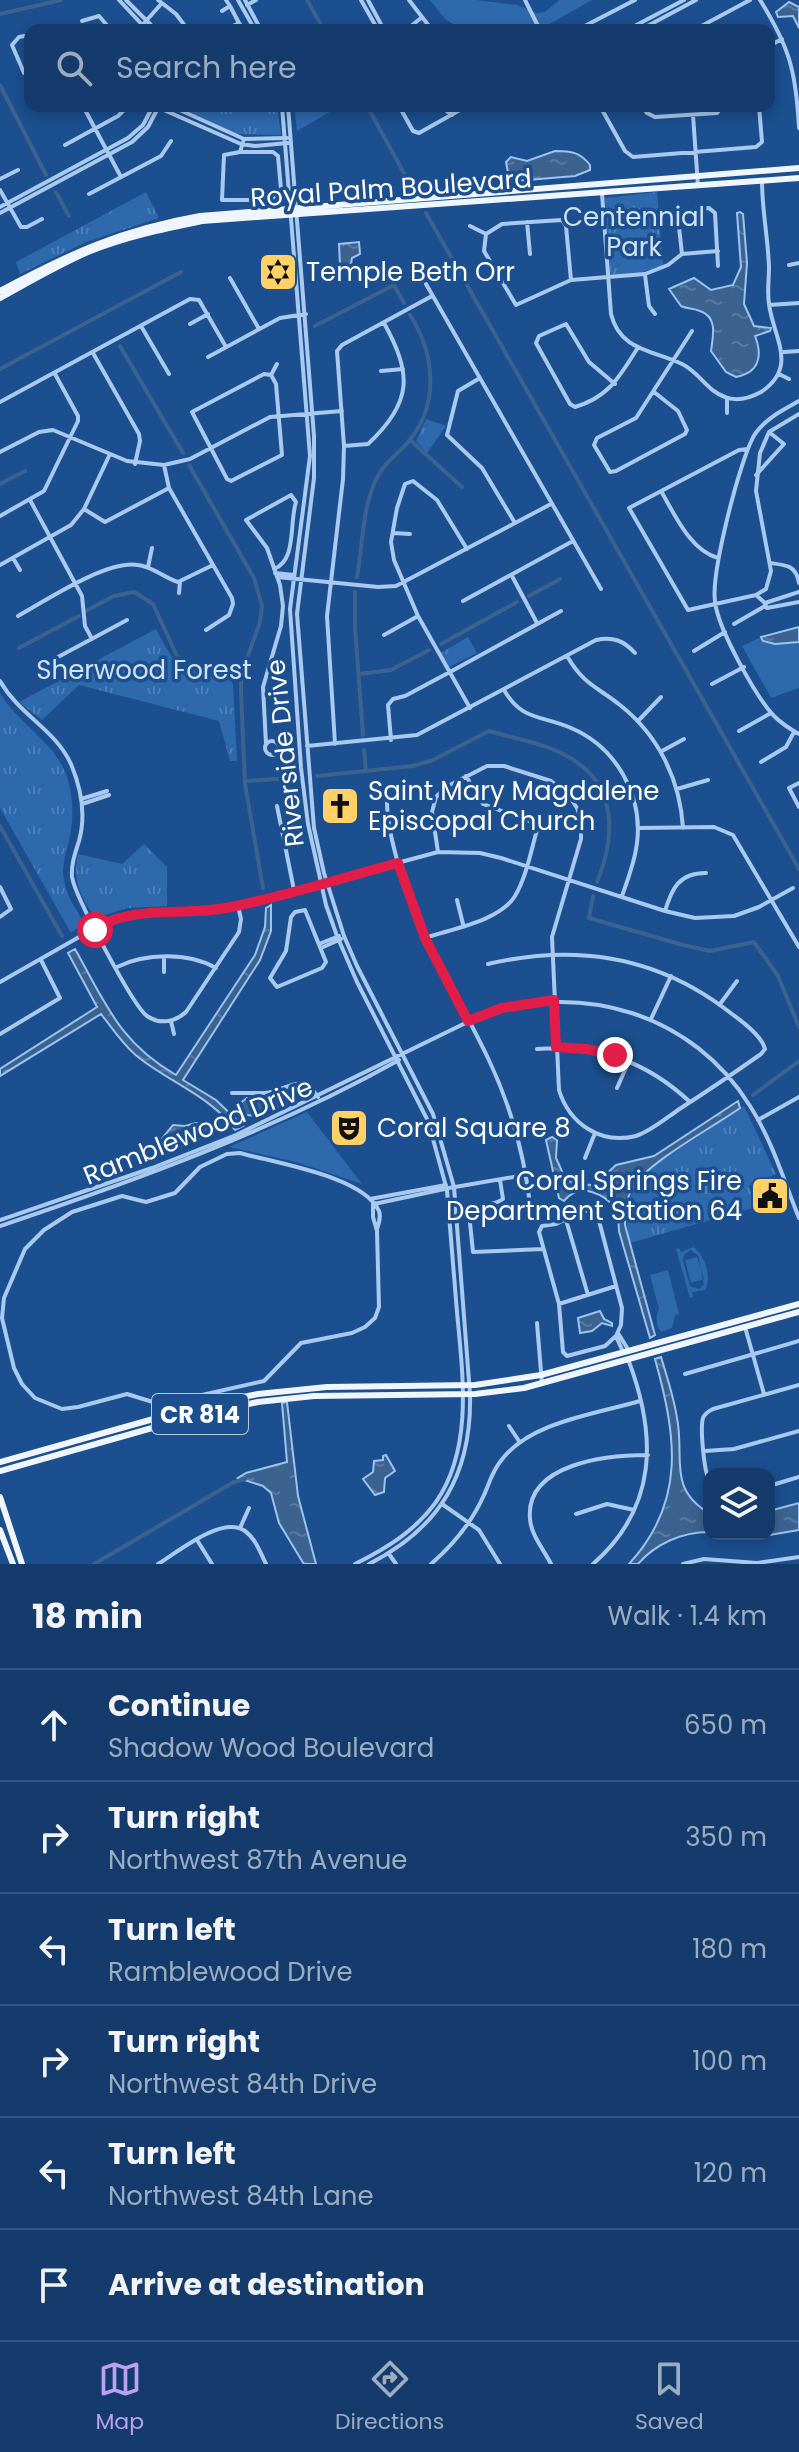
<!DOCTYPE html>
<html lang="en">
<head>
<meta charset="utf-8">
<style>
  body { margin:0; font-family:Poppins,sans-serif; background:#214673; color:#f1f3f6 }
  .controls { position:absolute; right:24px; bottom:24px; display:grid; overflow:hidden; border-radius:16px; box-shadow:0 4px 12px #0003 }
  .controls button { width:72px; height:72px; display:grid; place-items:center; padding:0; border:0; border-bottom:2px solid #33557e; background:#143b6b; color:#f1f3f6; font:40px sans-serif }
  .stop { position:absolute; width:24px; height:24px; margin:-18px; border:6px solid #e11d48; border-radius:50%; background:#fff }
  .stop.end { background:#e11d48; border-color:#fff; box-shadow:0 2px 8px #0008 }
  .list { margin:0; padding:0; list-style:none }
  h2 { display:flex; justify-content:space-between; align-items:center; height:104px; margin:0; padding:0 32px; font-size:34px }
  h2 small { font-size:26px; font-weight:400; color:#9dadc1 }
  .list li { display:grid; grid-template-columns:52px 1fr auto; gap:24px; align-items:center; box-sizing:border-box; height:112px; padding:0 32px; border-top:2px solid #33557e }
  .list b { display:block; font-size:30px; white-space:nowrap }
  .list p { margin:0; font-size:26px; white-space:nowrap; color:#9dadc1 }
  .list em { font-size:26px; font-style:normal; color:#9dadc1 }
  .icon { flex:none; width:44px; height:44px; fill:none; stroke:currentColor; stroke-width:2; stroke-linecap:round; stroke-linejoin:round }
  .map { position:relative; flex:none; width:799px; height:1564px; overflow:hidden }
  .search { position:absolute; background:#143b6b; box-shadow:0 4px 12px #0003; left:24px; right:24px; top:24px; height:88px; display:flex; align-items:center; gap:20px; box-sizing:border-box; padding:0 28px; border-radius:16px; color:#9dadc1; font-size:30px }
  .sheet { height:776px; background:#143b6b }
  nav { display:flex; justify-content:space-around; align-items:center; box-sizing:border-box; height:112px; border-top:2px solid #33557e; background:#143b6b; font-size:22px; color:#9dadc1 }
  nav a { display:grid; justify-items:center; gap:4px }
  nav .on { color:#bca0f2 }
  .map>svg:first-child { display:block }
  .grass { fill:#2e69ad; fill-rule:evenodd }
  .park { fill:url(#park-tufts) }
  .water { fill:url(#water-ripples); stroke:#9cc4f0; stroke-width:2 }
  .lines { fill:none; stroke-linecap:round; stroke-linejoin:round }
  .canal { stroke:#3c6290; stroke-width:4 }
  .minor { stroke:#a9c9ee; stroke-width:4 }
  .major { stroke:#f0f6ff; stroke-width:6 }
  .route { stroke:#e11d48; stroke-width:10 }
  .labels { text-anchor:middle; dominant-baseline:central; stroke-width:7; stroke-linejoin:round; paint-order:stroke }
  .shield { fill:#1b4f8f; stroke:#bbcadd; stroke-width:2 }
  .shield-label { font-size:24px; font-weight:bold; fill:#fff }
  .street-label { font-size:26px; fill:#fff; stroke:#1b4f8f }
  .park-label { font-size:26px; fill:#cfe3fa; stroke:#1b4f8f }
  .poi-label { font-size:26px; fill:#fff; stroke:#1b4f8f; text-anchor:start }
</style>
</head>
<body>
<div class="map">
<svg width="799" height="1564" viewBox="0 0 799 1564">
  <defs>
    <pattern id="park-tufts" width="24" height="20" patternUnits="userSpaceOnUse" patternTransform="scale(2)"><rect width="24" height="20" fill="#2e69ad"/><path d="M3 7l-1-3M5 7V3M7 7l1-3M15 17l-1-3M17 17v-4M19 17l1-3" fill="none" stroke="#4d80b9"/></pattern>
    <pattern id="water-ripples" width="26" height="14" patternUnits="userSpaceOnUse" patternTransform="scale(2)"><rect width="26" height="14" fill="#3c6290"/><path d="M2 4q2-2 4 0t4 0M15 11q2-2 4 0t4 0" fill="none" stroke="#597aa1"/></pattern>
  </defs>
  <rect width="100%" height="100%" fill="#1b4f8f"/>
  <path class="grass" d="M430,0h46l41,5 19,8 9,-1 14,-12h33l-53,30h-76l-18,-11z
    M294,106h46l-43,25z
    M799,627v61l-28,10 -29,-52 19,-9z
    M307,1112l55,72 -66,-22 -67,-15z
    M693,1247c12,7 19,31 12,43l-13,2 1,5 -3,1 -14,-49 3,-1 2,4zM690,1250l8,5 6,30 -5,4 -9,-3 -7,-25 1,-6z
    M697,1257l7,22 -13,4 -6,-23z
    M668,1270l11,44 -4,1 -3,13 -10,4c-6,-3 -7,-17 -3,-23l-9,-34z"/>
  <path class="park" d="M176,106h101l4,29 -44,-1z
    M146,192l13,26 -73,24 -66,32 -4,-12z
    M657,192l6,73 -23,8 -28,2 -2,-3 -5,-74z
    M426,419l20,7 -19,27 -11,-12z
    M156,629c24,45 21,39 70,46l7,9 4,77h-7l-11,-40 -140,-36 -37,35 -23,-18z
    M468,637l9,16 -28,14 -8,-14z
    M0,693c18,31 52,46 66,81 7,19 8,42 4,62 -2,12 -7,23 -7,36 1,20 11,35 21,51l-13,10 -71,-125z
    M144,844l23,23v39l-40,2 -31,10c-16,-20 -24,-40 -18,-64l44,10z
    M744,1106l32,68 -27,12 7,21 -126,36c-14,-57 19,-74 61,-102 18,-11 35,-25 53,-35z"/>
  <path class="water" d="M789,2l10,5v21l-6,-12 -15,1 -2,-5z
    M555,151c16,0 25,1 35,14v5l-15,6 -59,5 -7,-3 -3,-16 5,-5 16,4z
    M740,212l3,2 4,49 -3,41 10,22 17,2 -1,3 -15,5c8,20 4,37 -19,41l-10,-5 -15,-21c2,-15 7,-34 -11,-40 -7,-3 -13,-2 -19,-5l-12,-17 25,-11 17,12 22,-5 8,-18 -4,-54z
    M359,242l1,12 -8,4 -1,6 -11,2 -1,-22z
    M799,627v15l-24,2 -12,-3 -2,-4z
    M271,905v26l-11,29 -77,120 33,20 27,26 -8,4c-23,-33 -66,-48 -97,-73 -15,-12 -25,-28 -37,-43l-101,62v-7l97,-62 -29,-54 7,-4c31,55 44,93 101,126l79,-120 10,-28 1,-19z
    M297,1090l1,7 -40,19 -12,-1 -7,-11 8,-6h25z
    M738,1101l2,7c-27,19 -86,51 -104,75 -10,13 -11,26 -11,42l30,110 -5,3 -31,-107 -1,-21c-14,-16 -38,-29 -54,-9l-5,-3 -13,-58 6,-3 5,3 -1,18 9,20 8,5 18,2 9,-5 16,-15 38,-9z
    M196,1123l18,1 5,6 -57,24 -2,-13 13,-16 12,1z
    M600,1311l4,8 8,4v3l-10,-3 -10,8 -12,2 -2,-15z
    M661,1357c6,20 13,41 16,61 8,39 -10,70 32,95v19c-27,0 -54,12 -71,32h-9c58,-63 47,-129 26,-205z
    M287,1402l11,94 18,68h-12l-2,-3 -23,-38 -8,-30 -8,-7 -25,-8 8,-5 41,-11 -5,-59z
    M386,1455l9,16 -10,7 -1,14 -9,3 -12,-16 10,-7 1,-11 9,-1v-4z
    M799,1503v27l-47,8 -27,-4h44v-23z"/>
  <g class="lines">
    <path class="canal" d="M307,0l17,30
      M0,14l61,-14
      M0,85l46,90
      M367,106l37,67
      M406,178l7,12
      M56,192l13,24
      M426,213l373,656
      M315,326l79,-41 10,18
      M120,346l63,107
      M0,369l181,-97
      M410,440l52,47
      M189,465l65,113 8,28 -2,16 -19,53v17l4,92 18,104
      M0,484l25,-13
      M357,577c6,-33 5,-74 22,-103 7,-13 20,-21 29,-32 32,-37 27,-88 2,-127
      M355,592v35l8,108
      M529,596l31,-17
      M86,611l28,-15 20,-4 19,12 24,52 14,11 50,8
      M441,644l76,-42
      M19,648l60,-32
      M359,674l32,-4 38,-20
      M364,750l2,21
      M317,776l96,-10 20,-6 56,-29c27,8 60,13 83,28 46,28 43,80 25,123
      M245,781l49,-3
      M0,826l62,110
      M593,896l-4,22 94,27 27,6 44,-9 24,34 21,51
      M753,1095l46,-34
      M94,1564l140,-82 11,-3"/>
    <path class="minor" d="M119,0l28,30
      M126,0l30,30
      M158,0l18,14 12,16
      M238,0l17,30
      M245,0l16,30
      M361,0l17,30
      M368,0l16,30
      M409,0l23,30
      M525,0l15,30
      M760,0c30,48 36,72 39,128
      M247,5l9,-5
      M230,6l9,17 -8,4
      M222,11l8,-5 -4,-6
      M82,21l17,-5 12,14
      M239,23l5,7
      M411,26l10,-8
      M138,30l24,-27
      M577,30l58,-30
      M627,30l57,-30
      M640,30l56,-30
      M694,30l56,-30
      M769,46l13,-7
      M24,73l-12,-28 7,-8 11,-2
      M83,106l38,71
      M171,106l73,33 43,-1
      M282,106l28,350 -20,153 11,159 7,56 18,81 11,31 20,46 71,139 19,69c3,37 6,73 9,110 5,65 20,144 -20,202 -21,29 -49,46 -81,62
      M288,106l26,330v42l-17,136 17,214 10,45 20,63 13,30 76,148 21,73 16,207c2,80 -30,134 -101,170
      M399,106l14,25 6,2 48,-27
      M440,106l12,9
      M600,106l25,45 8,6 123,-10 6,-5 -3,-36
      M642,106l5,7 8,4 62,-4 5,-7
      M157,107l84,37 14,2 33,-3
      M45,109l6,-3
      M693,115l5,71
      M65,145l53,-29 5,-5
      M240,152h33l5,4 3,33 -10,11h-49l2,-45 16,-3 4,-13
      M0,179l18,-9
      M0,190l21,37h6l15,-8
      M602,193l9,121c9,37 42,36 71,50 17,8 25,27 43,33 12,5 25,1 36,-5 38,-25 12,-55 8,-88 -2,-12 0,-24 0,-37 -1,-29 -7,-57 -7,-86
      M89,194l72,-38 10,-15
      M0,207l128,-69 15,-13 10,-19
      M0,213l132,-71 16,-15 11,-21
      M527,222l3,32
      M470,226l16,8
      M486,234l-2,17 32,54 55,-25 74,-6 23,-9 14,-11 36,-3
      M486,234l16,-10 60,-4 4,6 5,54
      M682,254l-4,-36 2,-6 29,-4 6,5 3,53
      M789,265l10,-2
      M645,275l4,31 6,8
      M230,278l29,51
      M426,284l175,305
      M769,305l30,-2
      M190,324l18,-10
      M141,326l28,48
      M784,352l15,-1
      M93,353l46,81 1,7 -5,23
      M208,357l72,-39 26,-4
      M381,371l22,-2
      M264,374l7,1 5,9 6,71 -51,26 -4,-2 -35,-67z
      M779,374l10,5
      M271,375l6,-11
      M480,378l-22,13 -11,44 35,33 33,55
      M615,384l-26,-22 -23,-38 -27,12 -3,7 34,61 5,3c34,-10 44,-30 62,-58
      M654,392l24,19 9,19 -2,4 -69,37 -6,1 -16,-27 3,-7 39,-20 56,-87
      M799,401c-16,9 -33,17 -44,33 -15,24 -44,139 -40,167 2,26 41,96 59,115 7,7 16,13 25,18
      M0,402l190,-103 9,1 27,47
      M727,413v-15
      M344,446l24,-2c45,-42 44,-70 16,-121
      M748,449l-9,1 -110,58 59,102 68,-15 10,-6 5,-18 -15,-80 4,-38 9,-21 30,-18
      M0,452l39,-20 14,-2 74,31 37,4 26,-6 80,-42 72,-6
      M164,465l5,23 63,110 1,6 -4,11 -23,15
      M756,475l28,-31 -15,-12
      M661,491c14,24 29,59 57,67
      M30,500l52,96 3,30 7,13
      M84,509l21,13 64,-34
      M0,516l44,-25 34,-70v-5l-23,-42
      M393,533l17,1
      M467,549l-30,-49 -24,-19 -8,3 -8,24 -6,34 3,18 24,56 52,92
      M13,558l7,12
      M770,563c16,2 26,2 29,20
      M0,565l71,-40 13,-16 26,-55
      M148,567l4,-19
      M275,573l19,2
      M512,576l25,47
      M277,577l101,10 18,-1 155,-82
      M179,593l1,-11
      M756,595l9,8 34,-11
      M463,601l110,-60
      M764,602l3,6 32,-6
      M18,616c29,-16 88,-56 120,-51 16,2 26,13 40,17l35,-17
      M734,624l31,-18
      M384,635l34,-19
      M694,651l31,-19
      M567,656c17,29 29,30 53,49 38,30 60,74 63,123
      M45,664l82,-44
      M0,681c20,35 54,47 71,83 10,24 15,52 8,77 -4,13 -8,23 -7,36 3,19 61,129 75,139 13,9 28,6 39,-4l53,-80 2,-13 -3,-13
      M712,684l32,-17
      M504,690c18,31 37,25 67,38 45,19 72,67 66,115 -2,18 -9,36 -15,53
      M638,721l23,-24
      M739,731l32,-18
      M391,740l-3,-35 5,-6 12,-3 45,-24 111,-61
      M265 748a7 7 0 1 1 14 0a7 7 0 1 1-14 0Z
      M266,744l-3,-57 18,-61 2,-20 -3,-21 -13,-37 -21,-28 45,-25 5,7c-7,22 1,58 -22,67
      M335,744l-8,-128 16,-137 1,-33 -7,-95 5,-6 90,-49
      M307,746l110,-11 179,-95c17,-4 28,1 39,13
      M662,751l22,-12
      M761,762l25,-15 8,-15
      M799,783l-10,5 10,19
      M677,789l31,-9
      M387,794c-1,24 4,43 10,66 21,73 57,128 90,196 24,50 39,103 44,159
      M81,799l26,-8
      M82,804l27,-9
      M277,806l17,84
      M639,828l75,-1 19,8 66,112
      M438,852l-6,-40 4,-15 10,-10 41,-21h17l47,15 16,12 10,15 4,10v21l-29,98 7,153c10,33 41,55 77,46 15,-5 29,-17 42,-26 28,-18 56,-37 83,-56l4,-5c-3,-13 -22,-27 -33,-35 -73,-58 -155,-71 -244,-50
      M0,887l11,22 -11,8
      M457,900l6,24
      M305,910l21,52 -4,6 -45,19 -7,-9 16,-27 5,-34 4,-5z
      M665,911c7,-23 14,-38 41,-38
      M425,938c26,-9 75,-17 90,-42 11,-18 16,-45 22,-66l-6,-8 -48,-18 -17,-28
      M319,944l20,-8
      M321,948l20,-9
      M164,959v13
      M117,967c28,-14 71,-15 99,1
      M0,982l109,-62 22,-7 68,-1 39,-6 200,-54 42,1 21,5 164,53 30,7 39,-2 25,-9 34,-19
      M720,1004l17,-23
      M651,1019l20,-43
      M171,1021l3,13
      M0,1034l60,-36 -19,-38
      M537,1049c60,-5 109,12 153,53
      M617,1088l12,-27
      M232,1093c11,0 22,0 33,0 21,-1 36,-23 53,4
      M758,1120l41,-23
      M585,1158l10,-25
      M500,1180l3,19c-10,8 -26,3 -34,14l4,39 70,-3
      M455,1187l70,-12
      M370,1199l76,-14
      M373,1204v13l4,14 2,76 -4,11 -10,9 -13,6 -51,10 -37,38 -93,21 -15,1 -29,-9 -49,13 -16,2 -27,-11 -13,-14 -8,-16 -12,-50 2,-20 21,-49 19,-19 28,-18 50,-16 24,6 29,-9 25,-26 27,-13 13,-1c35,10 123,23 139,58 2,6 0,12 -2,18
      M374,1204l80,-17
      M586,1210l12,7 24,91 -1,17 -5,11 -11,10 -38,10 -4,-4 -4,-48 -20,-72 3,-6 14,-2z
      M0,1220l152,-52 84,-33 246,-120c101,-34 211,-1 268,91 22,34 34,75 49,112
      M566,1220l22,75
      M0,1226c137,-46 272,-95 399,-166
      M559,1304l57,-18
      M537,1323l5,61
      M745,1327l19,67
      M618,1333l11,18
      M616,1336l7,16
      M685,1374l114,-33
      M509,1426l10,15
      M705,1451l29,-2 65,-18
      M709,1480c-5,-9 -9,-52 -6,-62 2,-5 6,-7 10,-9l86,-24
      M769,1486l30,-9
      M442,1504l37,26 21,34
      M576,1514l31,-10 27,6
      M240,1528l9,-20
      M197,1540l15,24
      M389,1554l7,10
      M158,1564c20,-12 64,-49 87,-33 11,8 15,21 21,33
      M431,1564c22,-19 41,-42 53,-69 5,-11 8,-23 16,-33 28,-40 96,-48 140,-61
      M551,1564c-7,-14 -20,-29 -21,-45 -5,-56 78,-64 118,-64
      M593,1564c65,-57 64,-129 35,-205
      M683,1564l21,-5 53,4 42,-6"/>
    <path class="major" d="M0,291c71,-38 121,-61 200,-75l599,-48
      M0,298c29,-16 58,-33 88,-46 37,-15 75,-23 114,-31l597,-43
      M0,1462l196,-55 62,-13 69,-7 148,-2 66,-10 258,-71
      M0,1471l198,-56 60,-13 56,-6 161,-2 49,-6 275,-76
      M0,1497l22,67
      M0,1530l13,34"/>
  </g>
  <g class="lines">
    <path class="route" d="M95,930l-1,-2c44,-23 85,-12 132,-20 58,-11 115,-30 172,-45l27,75 43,83 34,-13 52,-8 2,47 30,2 29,6"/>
  </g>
  <defs>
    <symbol id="synagogue-square" viewBox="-11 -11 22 22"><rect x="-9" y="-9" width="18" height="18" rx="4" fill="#ffd166" stroke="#1b4f8f"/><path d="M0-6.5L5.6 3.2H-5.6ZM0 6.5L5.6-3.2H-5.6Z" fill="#111"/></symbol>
    <symbol id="church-square" viewBox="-11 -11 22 22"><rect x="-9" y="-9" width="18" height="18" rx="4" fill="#ffd166" stroke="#1b4f8f"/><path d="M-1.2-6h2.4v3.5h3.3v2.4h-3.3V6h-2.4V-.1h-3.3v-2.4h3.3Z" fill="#111"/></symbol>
    <symbol id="theatre-square" viewBox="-11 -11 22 22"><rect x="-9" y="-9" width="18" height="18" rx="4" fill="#ffd166" stroke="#1b4f8f"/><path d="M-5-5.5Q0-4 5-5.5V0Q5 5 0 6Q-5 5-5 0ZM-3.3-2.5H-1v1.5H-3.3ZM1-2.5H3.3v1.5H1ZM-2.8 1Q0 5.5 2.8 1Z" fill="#111"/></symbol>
    <symbol id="civic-square" viewBox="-11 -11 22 22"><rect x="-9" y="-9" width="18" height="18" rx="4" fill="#ffd166" stroke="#1b4f8f"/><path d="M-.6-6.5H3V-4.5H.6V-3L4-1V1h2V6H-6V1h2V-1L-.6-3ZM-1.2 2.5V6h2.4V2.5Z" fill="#111"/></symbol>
  </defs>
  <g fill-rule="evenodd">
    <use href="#synagogue-square" x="256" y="250" width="44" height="44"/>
    <use href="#church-square" x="318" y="784" width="44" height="44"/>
    <use href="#theatre-square" x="327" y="1106" width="44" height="44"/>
    <use href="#civic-square" x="748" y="1174" width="44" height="44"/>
  </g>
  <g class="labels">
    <rect class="shield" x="152" y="1394" width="96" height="40" rx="6"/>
    <g class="shield-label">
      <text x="200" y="1414">CR 814</text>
    </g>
    <g class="street-label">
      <text transform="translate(391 188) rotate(-4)">Royal Palm Boulevard</text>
      <text transform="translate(285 753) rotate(-96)">Riverside Drive</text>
      <text transform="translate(198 1131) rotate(-22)">Ramblewood Drive</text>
    </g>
    <g class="park-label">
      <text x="634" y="217">Centennial<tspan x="634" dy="30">Park</tspan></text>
      <text x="144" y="670">Sherwood Forest</text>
    </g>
    <g class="poi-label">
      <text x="306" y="272">Temple Beth Orr</text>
      <text x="368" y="791">Saint Mary Magdalene<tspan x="368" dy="30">Episcopal Church</tspan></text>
      <text x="377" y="1128">Coral Square 8</text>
      <text x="742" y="1181" text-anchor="end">Coral Springs Fire<tspan x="742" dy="30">Department Station 64</tspan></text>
    </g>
  </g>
</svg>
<div class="controls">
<button><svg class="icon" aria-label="layers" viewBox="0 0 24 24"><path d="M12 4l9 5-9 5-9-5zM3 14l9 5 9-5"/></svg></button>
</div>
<div class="stop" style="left:95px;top:930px"></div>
<div class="stop end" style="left:615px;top:1055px"></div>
<div class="search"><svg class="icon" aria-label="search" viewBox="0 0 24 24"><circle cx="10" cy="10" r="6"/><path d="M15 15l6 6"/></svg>Search here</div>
</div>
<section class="sheet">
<h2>18 min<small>Walk · 1.4 km</small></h2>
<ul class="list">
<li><svg class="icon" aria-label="ahead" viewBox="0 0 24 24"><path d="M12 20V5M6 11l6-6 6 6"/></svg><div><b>Continue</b><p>Shadow Wood Boulevard</p></div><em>650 m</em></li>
<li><svg class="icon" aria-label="right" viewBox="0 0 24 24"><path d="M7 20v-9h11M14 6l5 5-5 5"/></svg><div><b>Turn right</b><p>Northwest 87th Avenue</p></div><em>350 m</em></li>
<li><svg class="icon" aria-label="left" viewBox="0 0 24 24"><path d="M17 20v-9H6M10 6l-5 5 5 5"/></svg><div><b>Turn left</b><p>Ramblewood Drive</p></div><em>180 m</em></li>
<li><svg class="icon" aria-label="right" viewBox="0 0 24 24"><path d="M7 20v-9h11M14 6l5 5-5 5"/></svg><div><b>Turn right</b><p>Northwest 84th Drive</p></div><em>100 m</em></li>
<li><svg class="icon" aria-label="left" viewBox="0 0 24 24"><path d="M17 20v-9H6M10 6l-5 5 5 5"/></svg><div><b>Turn left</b><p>Northwest 84th Lane</p></div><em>120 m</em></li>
<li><svg class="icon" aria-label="arrive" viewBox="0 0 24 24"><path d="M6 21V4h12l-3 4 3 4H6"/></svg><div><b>Arrive at destination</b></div></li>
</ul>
</section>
<nav>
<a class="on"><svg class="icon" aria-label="map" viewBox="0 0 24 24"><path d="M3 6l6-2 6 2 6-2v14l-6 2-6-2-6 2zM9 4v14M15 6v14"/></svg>Map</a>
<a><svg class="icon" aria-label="directions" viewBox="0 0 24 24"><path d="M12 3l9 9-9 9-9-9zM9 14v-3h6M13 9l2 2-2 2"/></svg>Directions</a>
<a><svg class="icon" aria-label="saved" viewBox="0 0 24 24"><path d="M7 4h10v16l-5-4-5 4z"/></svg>Saved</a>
</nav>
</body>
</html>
